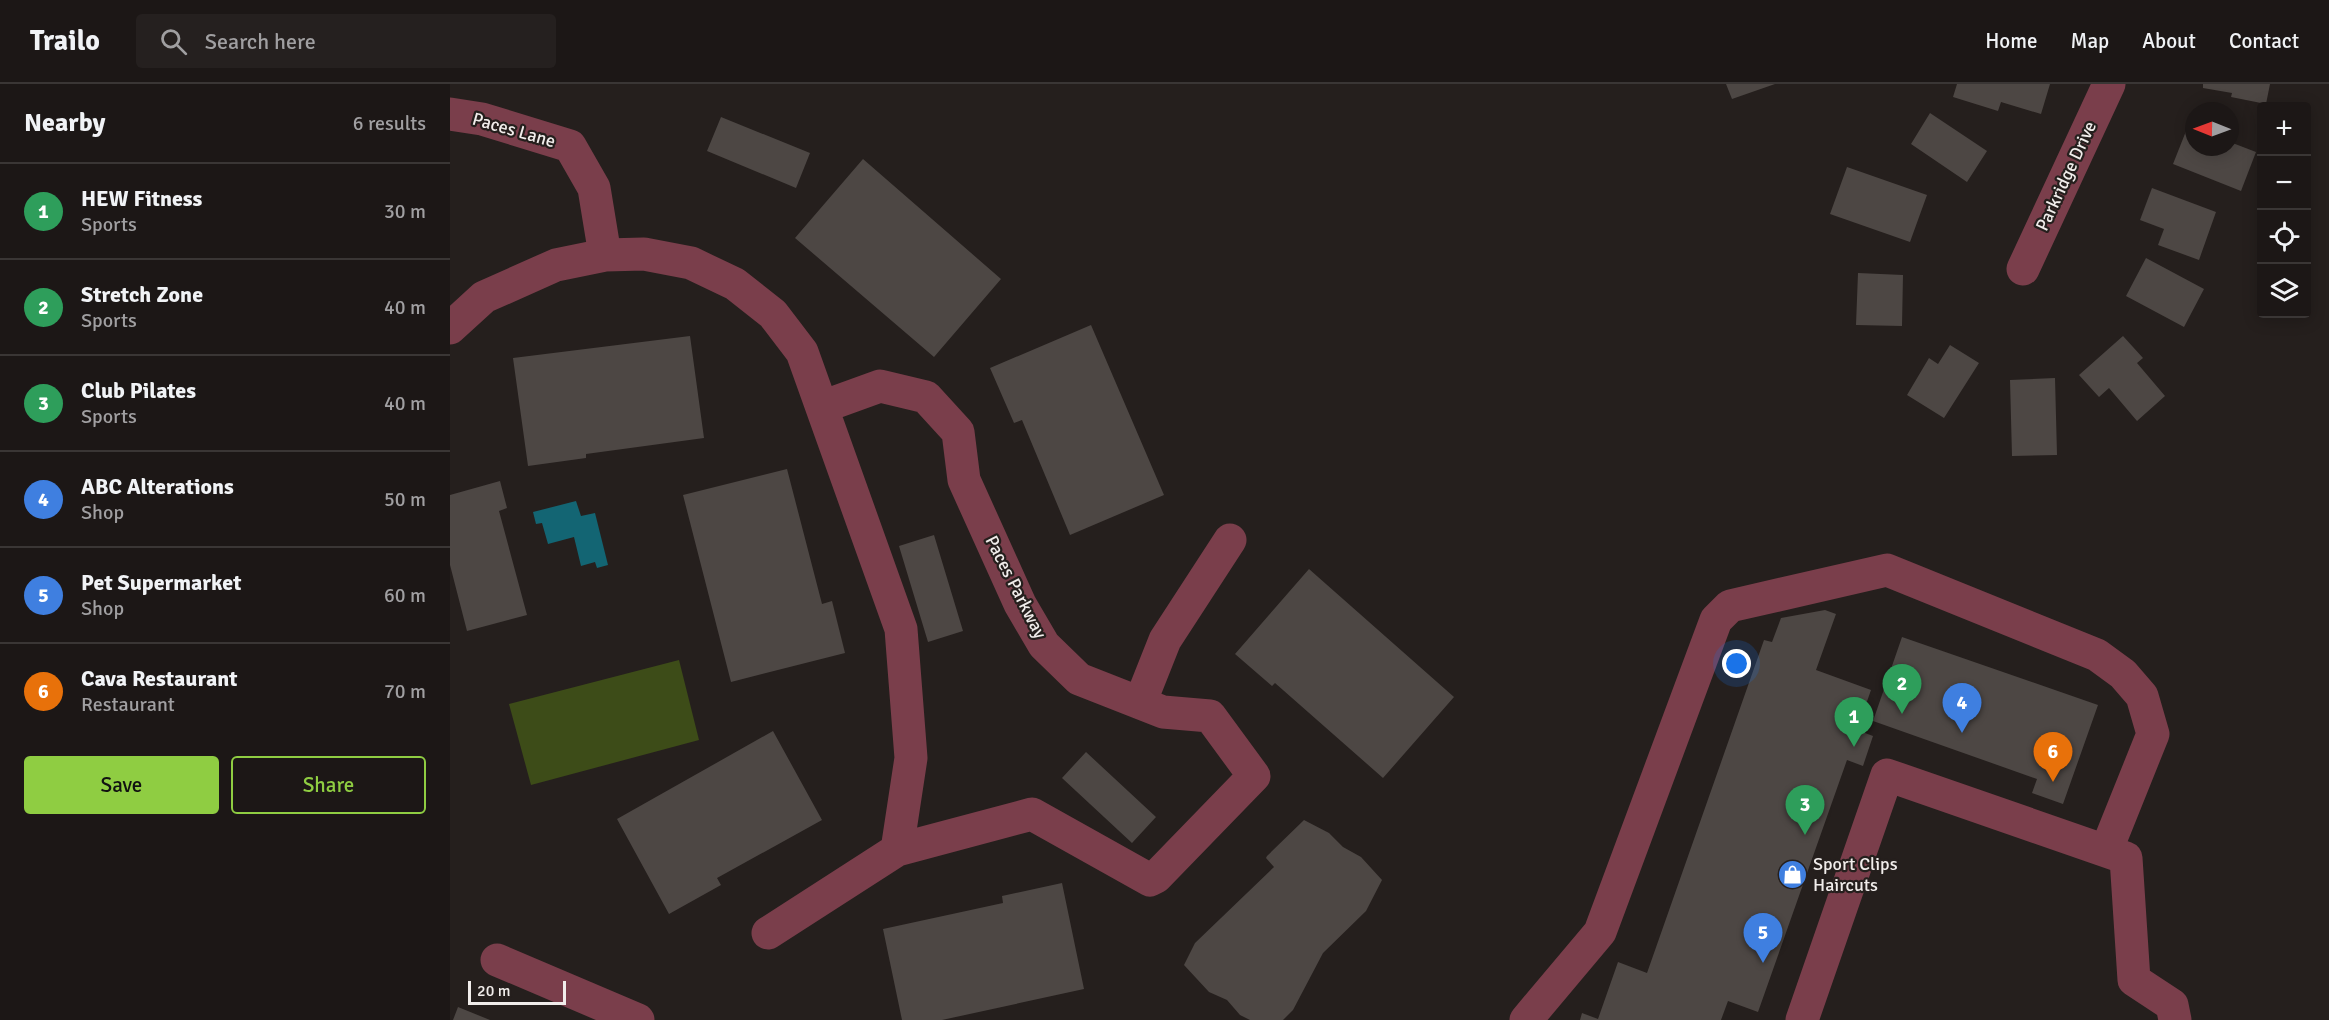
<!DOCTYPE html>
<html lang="en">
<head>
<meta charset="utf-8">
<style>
  body { margin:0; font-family:Signika,sans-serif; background:#25201f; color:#f1f3f6 }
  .controls { position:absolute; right:18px; top:18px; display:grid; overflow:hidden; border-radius:6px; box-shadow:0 3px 15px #0003 }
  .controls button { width:54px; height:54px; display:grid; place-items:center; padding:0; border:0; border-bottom:2px solid #3a3635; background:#1c1716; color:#f1f3f6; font:30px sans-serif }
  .compass { position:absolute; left:1735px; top:18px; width:54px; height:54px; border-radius:50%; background:#1c1716; box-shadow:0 3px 15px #0003; rotate:271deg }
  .scale { position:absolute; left:18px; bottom:15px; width:98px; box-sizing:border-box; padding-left:6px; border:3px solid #f1edeb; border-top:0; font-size:16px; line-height:21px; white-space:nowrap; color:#f1edeb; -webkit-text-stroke:4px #251f1d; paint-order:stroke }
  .you { position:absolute; left:1287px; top:580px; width:21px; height:21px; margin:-15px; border:4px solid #fff; border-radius:50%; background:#1a73e8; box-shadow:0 0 0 9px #1a73e833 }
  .badge { display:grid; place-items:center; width:39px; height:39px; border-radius:50%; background:#8fcd42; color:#fff; font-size:20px; font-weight:700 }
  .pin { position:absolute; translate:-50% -50px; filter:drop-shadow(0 2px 3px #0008) }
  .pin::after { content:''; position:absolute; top:32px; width:21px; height:18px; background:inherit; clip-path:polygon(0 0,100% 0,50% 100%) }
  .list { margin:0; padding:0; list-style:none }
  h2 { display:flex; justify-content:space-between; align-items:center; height:78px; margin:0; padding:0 24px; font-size:26px }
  h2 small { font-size:20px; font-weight:400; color:#a09fa1 }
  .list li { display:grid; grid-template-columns:39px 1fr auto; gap:18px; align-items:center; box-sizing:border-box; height:96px; padding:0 24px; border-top:2px solid #3a3635 }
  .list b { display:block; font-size:22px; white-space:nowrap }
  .list p { margin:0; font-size:20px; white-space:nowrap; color:#a09fa1 }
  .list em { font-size:20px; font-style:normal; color:#a09fa1 }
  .actions { display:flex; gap:12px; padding:18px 24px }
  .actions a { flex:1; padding:14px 0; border:2px solid #8fcd42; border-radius:6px; text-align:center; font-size:21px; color:#8fcd42 }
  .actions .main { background:#8fcd42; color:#111 }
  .icon { flex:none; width:33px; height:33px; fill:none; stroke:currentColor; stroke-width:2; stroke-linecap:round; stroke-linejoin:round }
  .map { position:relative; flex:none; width:1879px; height:936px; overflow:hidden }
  header { display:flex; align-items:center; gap:36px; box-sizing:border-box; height:84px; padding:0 30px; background:#1c1716; border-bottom:2px solid #3a3635 }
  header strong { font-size:28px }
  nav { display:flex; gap:33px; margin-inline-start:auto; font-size:21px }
  .search { width:420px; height:54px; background:#25201f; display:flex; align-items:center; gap:15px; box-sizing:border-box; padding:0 21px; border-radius:6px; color:#a09fa1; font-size:22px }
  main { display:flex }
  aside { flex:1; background:#1c1716 }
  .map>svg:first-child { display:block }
  .green { fill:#3d4c18 }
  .water { fill:#136573 }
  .building { fill:#4d4744 }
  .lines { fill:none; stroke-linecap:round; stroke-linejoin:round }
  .minor { stroke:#7a3e4b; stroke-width:33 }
  .labels { text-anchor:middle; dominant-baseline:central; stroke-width:4.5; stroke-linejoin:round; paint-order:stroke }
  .street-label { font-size:18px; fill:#f1edeb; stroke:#251f1d }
  .poi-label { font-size:18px; fill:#f1edeb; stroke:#251f1d; text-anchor:start }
</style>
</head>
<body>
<header>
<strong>Trailo</strong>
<div class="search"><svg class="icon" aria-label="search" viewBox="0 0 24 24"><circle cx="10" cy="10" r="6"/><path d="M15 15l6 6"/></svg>Search here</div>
<nav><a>Home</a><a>Map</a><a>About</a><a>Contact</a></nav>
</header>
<main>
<aside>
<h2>Nearby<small>6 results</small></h2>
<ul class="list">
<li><span class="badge" style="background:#2e9e5b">1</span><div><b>HEW Fitness</b><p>Sports</p></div><em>30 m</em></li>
<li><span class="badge" style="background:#2e9e5b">2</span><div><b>Stretch Zone</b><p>Sports</p></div><em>40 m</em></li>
<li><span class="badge" style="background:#2e9e5b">3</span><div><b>Club Pilates</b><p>Sports</p></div><em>40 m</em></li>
<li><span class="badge" style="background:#3f7fe0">4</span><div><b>ABC Alterations</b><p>Shop</p></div><em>50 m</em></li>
<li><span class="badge" style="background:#3f7fe0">5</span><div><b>Pet Supermarket</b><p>Shop</p></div><em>60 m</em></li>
<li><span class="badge" style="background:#e8710a">6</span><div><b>Cava Restaurant</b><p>Restaurant</p></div><em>70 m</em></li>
</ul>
<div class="actions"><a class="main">Save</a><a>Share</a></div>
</aside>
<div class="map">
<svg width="1879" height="936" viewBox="0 0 1879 936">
  <rect width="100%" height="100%" fill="#251f1d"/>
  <path class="green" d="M229,576l20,80 -168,45 -22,-81z"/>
  <path class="water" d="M126,417l5,15 14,-3 13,52 -11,3 -2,-6 -14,4 -7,-29 -26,7 -6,-21 -6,1 -3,-12z"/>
  <path class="building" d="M1276,0h49l-43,15z
    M1507,0h93l-9,30 -40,-12 -3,9 -45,-14z
    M1753,0h67l-4,20 -35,-7 1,-4 -29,-5z
    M1744,27v36h36v-5l26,10 -15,39 -68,-27z
    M1480,29l57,38 -20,31 -56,-38z
    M271,33l89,36 -14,35 -89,-37z
    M413,75l138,120 -67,78 -139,-119z
    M1397,83l80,28 -17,47 -80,-28z
    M1702,104l64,24 -17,48 -41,-15 6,-16 -24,-9z
    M1696,174l58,31 -20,38 -58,-31z
    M1408,189l45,2 -1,51 -46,-1z
    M641,241l73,170 -94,40 -48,-115 -8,3 -24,-55z
    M240,252l14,102 -118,16v4l-58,8 -15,-108z
    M1673,252l20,22 -6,5 28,33 -28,25 -28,-33 -10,9 -20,-22z
    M1500,261l29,18 -35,55 -37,-23 22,-37 9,6z
    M1605,294l2,77 -45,1 -2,-76z
    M337,385l35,135 10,-3 13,52 -114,29 -48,-187z
    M50,397l7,27 -8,3 28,104 -60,16 -17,-66v-70z
    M484,451l29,96 -35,11 -29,-96z
    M859,485l145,128 -71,81 -108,-95 -3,3 -37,-32z
    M1375,526l11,4 -20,56 55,20 -14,40 16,6 -10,30 -16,-6 -89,252 -30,-11 -7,19h-141l2,-7 16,6 20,-57 29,11 117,-333 8,2 9,-24z
    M1452,553l196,68 -35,99 -31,-11 5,-14 -164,-58z
    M323,647l49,89 -105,58 4,7 -52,29 -52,-95z
    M636,668l70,65 -24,26 -70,-65z
    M854,736l25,13 14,14 18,10 21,23 -16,31 -43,42 -30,57 -10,10h-33l-10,-5 -13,-15 -18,-8 -25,-27 11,-22 79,-76 -8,-9 1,-2z
    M612,799l22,106 -142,31h-40l-19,-91 120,-26 -1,-7z
    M8,923l32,13h-37z"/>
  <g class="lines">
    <path class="minor" d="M0,30l32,5 88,27 24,42 11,67
      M1573,185l86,-185
      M0,244l34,-31 72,-32 49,-10 39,-1 47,9 44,21 38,30 29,38 99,277 10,129 -14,92
      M690,619l25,-63 65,-100
      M318,849l129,-83 135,-36 118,66 6,-3 98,-101 -44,-60 -47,-4 -84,-33 -35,-34 -24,-41 -56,-124 -6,-48 -32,-35 -46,-11 -58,21
      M47,876l141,60
      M1076,936l74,-88 116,-312 14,-14 157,-36 210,85 26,19 19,22 11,38 -47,117
      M1352,936l85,-245 239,83 8,122 38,25 3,15"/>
  </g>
  <defs>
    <symbol id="shop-disc" viewBox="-11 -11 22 22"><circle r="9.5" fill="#3f7fe0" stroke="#251f1d"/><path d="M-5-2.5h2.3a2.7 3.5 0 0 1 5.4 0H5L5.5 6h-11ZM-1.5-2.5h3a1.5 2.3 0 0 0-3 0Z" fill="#fff"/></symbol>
  </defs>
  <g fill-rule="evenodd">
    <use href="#shop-disc" x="1326" y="774" width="33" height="33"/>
  </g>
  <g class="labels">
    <g class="street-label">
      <text transform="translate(64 46) rotate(16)">Paces Lane</text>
      <text transform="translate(1616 92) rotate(-65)">Parkridge Drive</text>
      <text transform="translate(566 503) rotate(63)">Paces Parkway</text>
    </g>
    <g class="poi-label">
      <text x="1363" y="780">Sport Clips<tspan x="1363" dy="21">Haircuts</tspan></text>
    </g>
  </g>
</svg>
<div class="controls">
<button>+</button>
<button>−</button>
<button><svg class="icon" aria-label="locate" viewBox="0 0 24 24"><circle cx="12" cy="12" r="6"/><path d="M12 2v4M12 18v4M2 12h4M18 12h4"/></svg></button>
<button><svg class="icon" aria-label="layers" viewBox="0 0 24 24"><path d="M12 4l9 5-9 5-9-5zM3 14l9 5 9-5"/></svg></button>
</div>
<svg class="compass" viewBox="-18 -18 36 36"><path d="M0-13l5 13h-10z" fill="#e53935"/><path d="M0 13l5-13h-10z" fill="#a09fa1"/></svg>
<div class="scale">20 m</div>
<div class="you"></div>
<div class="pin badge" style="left:1404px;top:663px;background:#2e9e5b">1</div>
<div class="pin badge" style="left:1452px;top:630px;background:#2e9e5b">2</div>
<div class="pin badge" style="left:1355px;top:751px;background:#2e9e5b">3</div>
<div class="pin badge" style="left:1512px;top:649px;background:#3f7fe0">4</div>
<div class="pin badge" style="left:1313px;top:879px;background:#3f7fe0">5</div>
<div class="pin badge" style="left:1603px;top:698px;background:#e8710a">6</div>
</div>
</main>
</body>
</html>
